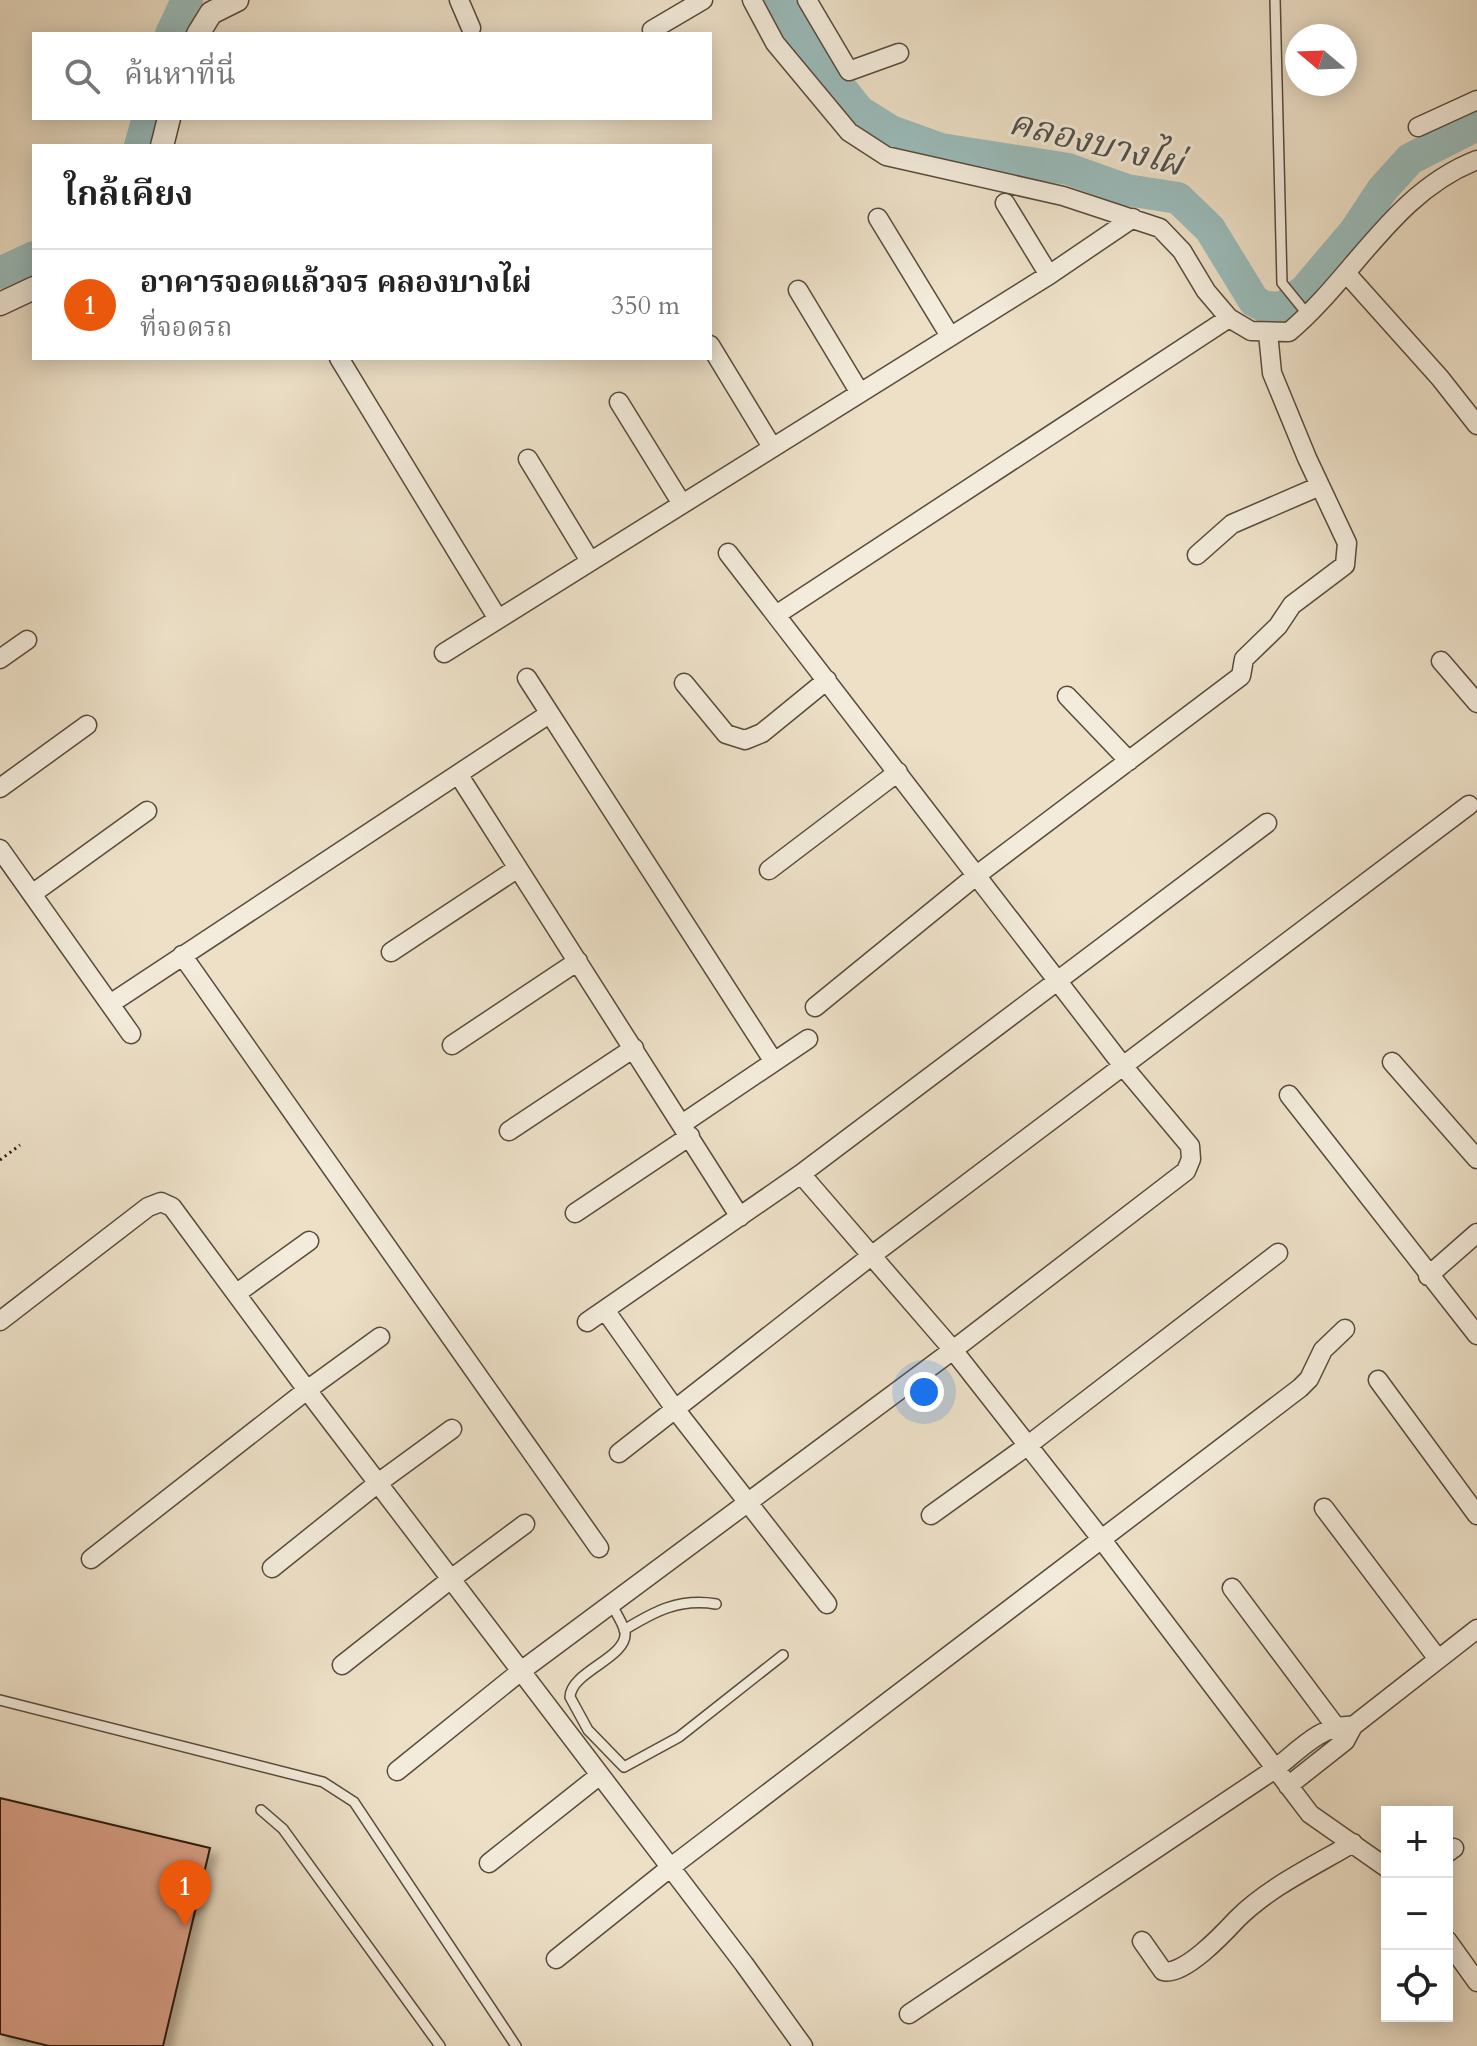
<!DOCTYPE html>
<html lang="th">
<head>
<meta charset="utf-8">
<style>
  body { margin:0; font-family:Cardo,"Noto Serif Thai",serif; background:#f6f6f6; color:#222 }
  .controls { position:absolute; right:24px; bottom:24px; display:grid; overflow:hidden; border-radius:0px; box-shadow:0 4px 20px #0003 }
  .controls button { width:72px; height:72px; display:grid; place-items:center; padding:0; border:0; border-bottom:2px solid #e0e0e0; background:#fff; color:#222; font:40px sans-serif }
  .compass { position:absolute; left:1285px; top:24px; width:72px; height:72px; border-radius:50%; background:#fff; box-shadow:0 4px 20px #0003; rotate:289deg }
  .you { position:absolute; left:924px; top:1392px; width:28px; height:28px; margin:-20px; border:6px solid #fff; border-radius:50%; background:#1a73e8; box-shadow:0 0 0 12px #1a73e833 }
  .badge { display:grid; place-items:center; width:52px; height:52px; border-radius:50%; background:#ea580c; color:#fff; font-size:26px; font-weight:700 }
  .pin { position:absolute; translate:-50% -66px; filter:drop-shadow(0 2px 4px #0008) }
  .pin::after { content:''; position:absolute; top:42px; width:28px; height:24px; background:inherit; clip-path:polygon(0 0,100% 0,50% 100%) }
  .list { margin:0; padding:0; list-style:none }
  h2 { display:flex; justify-content:space-between; align-items:center; height:104px; margin:0; padding:0 32px; font-size:34px }
  h2 small { font-size:26px; font-weight:400; color:#767676 }
  .list li { display:grid; grid-template-columns:52px 1fr auto; gap:24px; align-items:center; box-sizing:border-box; height:112px; padding:0 32px; border-top:2px solid #e0e0e0 }
  .list b { display:block; font-size:30px; white-space:nowrap }
  .list p { margin:0; font-size:26px; white-space:nowrap; color:#767676 }
  .list em { font-size:26px; font-style:normal; color:#767676 }
  .icon { flex:none; width:44px; height:44px; fill:none; stroke:currentColor; stroke-width:2; stroke-linecap:round; stroke-linejoin:round }
  .map { position:relative; flex:none; width:1477px; height:2046px; overflow:hidden }
  .search { position:absolute; background:#fff; box-shadow:0 4px 20px #0003; left:32px; top:32px; width:680px; height:88px; display:flex; align-items:center; gap:20px; box-sizing:border-box; padding:0 28px; border-radius:0px; color:#767676; font-size:30px }
  .panel { position:absolute; background:#fff; box-shadow:0 4px 20px #0003; left:32px; top:144px; width:680px; height:216px; border-radius:0px }
  .map>svg:first-child { display:block }
  .lines { fill:none; stroke-linecap:round; stroke-linejoin:round }
  .river { stroke:#9abcbb; stroke-width:32 }
  .building { fill:#dfa48c; stroke:#27190e; stroke-width:2; filter:url(#shadow) }
  .service-casing { stroke:#584b3c; stroke-width:12 }
  .minor-casing { stroke:#584b3c; stroke-width:21 }
  .tertiary-casing { stroke:#584b3c; stroke-width:25 }
  .path { stroke:#27190e; stroke-width:3; stroke-dasharray:2 4; stroke-linecap:butt }
  .service { stroke:#f3ebdb; stroke-width:9 }
  .minor { stroke:#f3ebdb; stroke-width:18 }
  .tertiary { stroke:#f3ebdb; stroke-width:22 }
  .labels { text-anchor:middle; dominant-baseline:central; stroke-width:6; stroke-linejoin:round; paint-order:stroke }
  .water-label { font-size:36px; font-style:italic; fill:#4f524b; stroke:#f3ebdb }
</style>
</head>
<body>
<div class="map">
<svg width="1477" height="2046" viewBox="0 0 1477 2046">
  <defs>
    <filter id="shadow"><feDropShadow dx="7" dy="7" stdDeviation="4" flood-color="#0004"/></filter>
  </defs>
  <rect width="100%" height="100%" fill="#ede0c7"/>
  <filter id="stains"><feTurbulence type="fractalNoise" baseFrequency=".0025" numOctaves="4"/><feColorMatrix values="0 0 0 0 .2 0 0 0 0 .09 0 0 0 0 .02 0 0 0 .5 -.17"/></filter>
  <radialGradient id="worn" r=".72"><stop offset=".6" stop-color="#630" stop-opacity="0"/><stop offset="1" stop-color="#630" stop-opacity=".3"/></radialGradient>
  <g class="lines">
    <path class="river" d="M779,0l17,32 63,79 32,20 50,18 127,20 59,21 51,8 32,31 44,72 11,6 18,1 22,-18 50,-59 27,-41 28,-31 67,-34
      M171,34l16,-34
      M140,146l8,-28
      M0,273l34,-16"/>
  </g>
  <path class="building" d="M0,1798l210,50 -47,198h-114l-49,-12z"/>
  <g class="lines">
    <defs>
      <path id="service" d="M1275,0l7,283 26,32
        M611,1603c4,9 12,20 14,29 3,26 -54,39 -55,65l18,33 36,37 55,-30 104,-82
        M624,1630c31,-19 55,-32 92,-26
        M0,1700l323,82 31,20 162,244
        M261,1810l22,19 157,217"/>
      <path id="minor" d="M459,0l12,28
        M752,0l23,43 74,89 37,24 177,40 97,32 22,23 24,40 23,27 22,13 38,1c65,-55 105,-140 188,-172
        M807,0l42,71 50,-18
        M652,30l51,-30
        M1418,127l59,-27
        M1005,203l44,72
        M878,218l72,118
        M1346,273l94,105 37,47
        M798,290l62,103
        M710,345l62,102
        M339,358l159,261
        M619,402l63,102
        M528,459l62,102
        M1197,555l35,-31 88,-38
        M776,615l453,-297
        M444,653l605,-378 84,-57
        M0,659l27,-19
        M1441,661l36,42
        M527,678l247,384
        M684,683l42,51 19,6 17,-7 65,-53
        M1067,696l62,65
        M458,774l282,443
        M0,788l87,-63
        M0,849l131,185
        M769,870l129,-98
        M32,894l115,-83
        M391,952l127,-84
        M182,955l417,593
        M110,1004l439,-290
        M815,1007l162,-132 264,-199 3,-17 34,-33 14,-21 53,-40 2,-22 -40,-85 -35,-85 -4,-40
        M452,1045l126,-84
        M1392,1062l85,97
        M1289,1095l188,240
        M682,1124l126,-85
        M509,1131l125,-83
        M801,1174l152,176 149,190 208,274 77,54
        M575,1213l115,-77
        M1428,1276l49,-43
        M237,1293l72,-52
        M605,1310l70,99 152,195
        M0,1321l148,-114 13,-5 11,5 135,183 437,574 59,82
        M587,1322l214,-148 466,-351
        M1378,1380l99,135
        M619,1453l252,-197 598,-451
        M1324,1508l114,151
        M931,1515l96,-69 251,-193
        M91,1559l216,-169 73,-53
        M272,1568l106,-85 74,-54
        M1232,1588l110,147
        M342,1665l109,-86 74,-55
        M397,1771l124,-100 432,-321 233,-179 5,-12 -1,-13 -67,-80 -395,-513
        M1288,1786l57,-45 8,-15 124,-97
        M1447,1853l7,-5
        M489,1863l111,-88
        M1447,1940l30,42
        M1142,1941l21,30c20,6 61,-38 74,-52 32,-32 77,-53 116,-76
        M556,1959l115,-92 629,-479 9,-9 14,-29 22,-21
        M909,2014l366,-245c23,-18 48,-46 78,-43"/>
      <path id="tertiary" d="M198,34l13,-21 26,-13
        M162,146l7,-28
        M0,304l34,-16"/>
    </defs>
    <use href="#service" class="service-casing"/>
    <use href="#minor" class="minor-casing"/>
    <use href="#tertiary" class="tertiary-casing"/>
    <path class="path" d="M0,1160l20,-15"/>
    <use href="#service" class="service"/>
    <use href="#minor" class="minor"/>
    <use href="#tertiary" class="tertiary"/>
  </g>
  <g class="labels">
    <g class="water-label">
      <text transform="translate(1096 143) rotate(14)">คลองบางไผ่</text>
    </g>
  </g>
  <rect width="100%" height="100%" filter="url(#stains)"/>
  <rect width="100%" height="100%" fill="url(#worn)"/>
</svg>
<div class="controls">
<button>+</button>
<button>−</button>
<button><svg class="icon" aria-label="locate" viewBox="0 0 24 24"><circle cx="12" cy="12" r="6"/><path d="M12 2v4M12 18v4M2 12h4M18 12h4"/></svg></button>
</div>
<svg class="compass" viewBox="-18 -18 36 36"><path d="M0-13l5 13h-10z" fill="#e53935"/><path d="M0 13l5-13h-10z" fill="#767676"/></svg>
<div class="you"></div>
<div class="pin badge" style="left:185px;top:1926px">1</div>
<div class="search"><svg class="icon" aria-label="search" viewBox="0 0 24 24"><circle cx="10" cy="10" r="6"/><path d="M15 15l6 6"/></svg>ค้นหาที่นี่</div>
<section class="panel">
<h2>ใกล้เคียง<small></small></h2>
<ul class="list">
<li><span class="badge">1</span><div><b>อาคารจอดแล้วจร คลองบางไผ่</b><p>ที่จอดรถ</p></div><em>350 m</em></li>
</ul>
</section>
</div>
</body>
</html>
